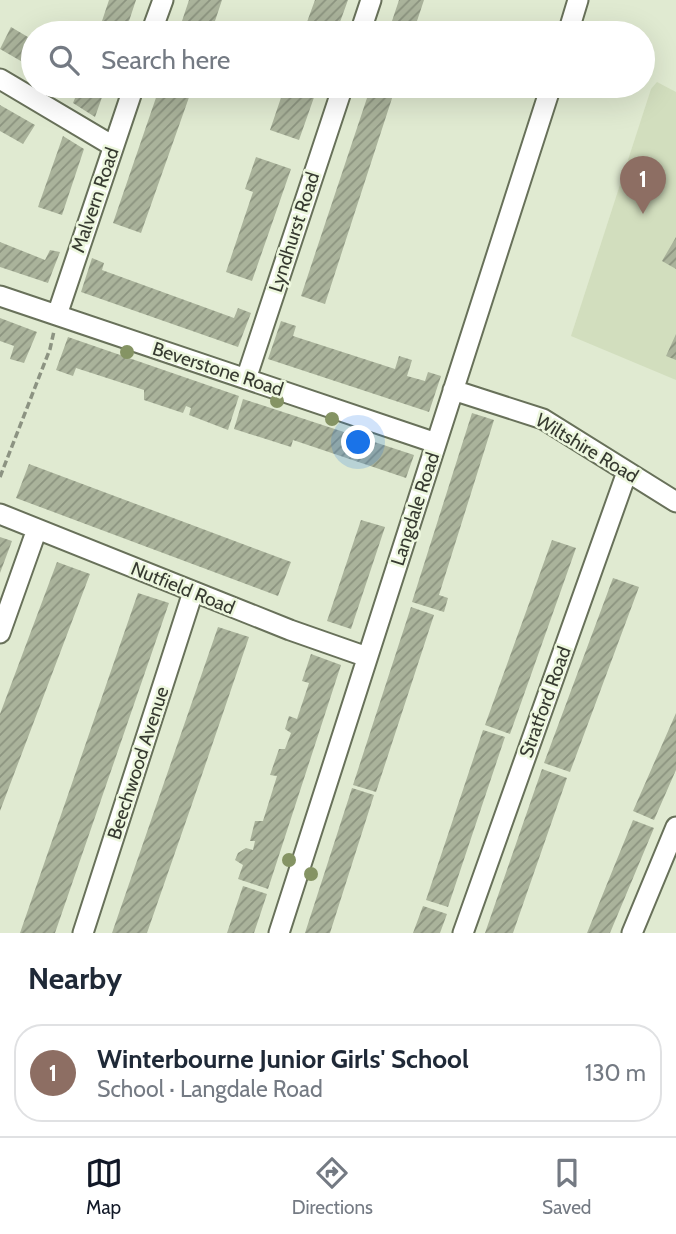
<!DOCTYPE html>
<html lang="en">
<head>
<meta charset="utf-8">
<style>
  body { margin:0; font-family:Cabin,sans-serif; background:#f6f6f7; color:#1f2937 }
  .you { position:absolute; left:359px; top:443px; width:24px; height:24px; margin:-18px; border:5px solid #fff; border-radius:50%; background:#1a73e8; box-shadow:0 0 0 10px #1a73e833 }
  .badge { display:grid; place-items:center; width:46px; height:46px; border-radius:50%; background:#111827; color:#fff; font-size:23px; font-weight:700 }
  .pin { position:absolute; translate:-50% -58px; filter:drop-shadow(0 2px 4px #0008) }
  .pin::after { content:''; position:absolute; top:37px; width:24px; height:21px; background:inherit; clip-path:polygon(0 0,100% 0,50% 100%) }
  .list { margin:0; padding:0; list-style:none }
  h2 { display:flex; justify-content:space-between; align-items:center; height:91px; margin:0; padding:0 28px; font-size:30px }
  h2 small { font-size:23px; font-weight:400; color:#747a83 }
  .list li { display:grid; grid-template-columns:46px 1fr auto; gap:21px; align-items:center; box-sizing:border-box; height:98px; margin:0 14px 14px; padding:0 14px; border:2px solid #e0e1e3; border-radius:28px }
  .list b { display:block; font-size:26px; white-space:nowrap }
  .list p { margin:0; font-size:23px; white-space:nowrap; color:#747a83 }
  .list em { font-size:23px; font-style:normal; color:#747a83 }
  .icon { flex:none; width:38px; height:38px; fill:none; stroke:currentColor; stroke-width:2; stroke-linecap:round; stroke-linejoin:round }
  .map { position:relative; flex:none; width:676px; height:933px; overflow:hidden }
  .search { position:absolute; background:#fff; box-shadow:0 7px 28px #0002; left:21px; right:21px; top:21px; height:77px; display:flex; align-items:center; gap:18px; box-sizing:border-box; padding:0 24px; border-radius:38px; color:#747a83; font-size:26px }
  .sheet { height:203px; background:#fff }
  nav { display:flex; justify-content:space-around; align-items:center; box-sizing:border-box; height:98px; border-top:2px solid #e0e1e3; background:#fff; font-size:19px; color:#747a83 }
  nav a { display:grid; justify-items:center; gap:4px }
  nav .on { color:#111827 }
  .map>svg:first-child { display:block }
  .built { fill:#d2debe }
  .building { fill:url(#building-hatch) }
  .lines { fill:none; stroke-linecap:round; stroke-linejoin:round }
  .minor-casing { stroke:#68715a; stroke-width:23 }
  .path { stroke:#8c9382; stroke-width:3.5; stroke-dasharray:7 3.5; stroke-linecap:butt }
  .minor { stroke:#fff; stroke-width:19 }
  .tree { fill:#859464 }
  .labels { text-anchor:middle; dominant-baseline:central; stroke-width:5; stroke-linejoin:round; paint-order:stroke }
  .street-label { font-size:19px; fill:#363a30; stroke:#edf7de }
</style>
</head>
<body>
<div class="map">
<svg width="676" height="933" viewBox="0 0 676 933">
  <defs>
    <pattern id="building-hatch" width="6" height="6" patternUnits="userSpaceOnUse" patternTransform="scale(1.75)"><rect width="6" height="6" fill="#aab39b"/><path d="M-1 1l2-2M0 6l6-6M5 7l2-2" fill="none" stroke="#8b937f"/></pattern>
  </defs>
  <rect width="100%" height="100%" fill="#e0ead1"/>
  <path class="built" d="M657,82l19,10v288l-105,-44 80,-247z"/>
  <path class="building" d="M109,0h27l-11,33h-27z
    M189,0h33l-11,33h-33z
    M315,0h33l-12,33h-33z
    M399,0h25l-11,33h-25z
    M11,27l22,13v28l-33,-19z
    M80,86h26l-11,31 -22,-14z
    M160,86h33l-52,147 -28,-10z
    M285,86h33l-19,54 -29,-10z
    M371,86h25l-71,218 -24,-8z
    M0,105l35,20 -12,19 -23,-13z
    M63,136l21,13 -22,66 -24,-8z
    M256,157l35,12 -39,112 -26,-9 27,-80 -8,-3z
    M676,237v32l-14,-8z
    M0,242l45,18 5,-10 10,2 -12,31 -48,-16z
    M92,258l12,5 -2,7 132,48 4,-10 13,5 -13,34 -157,-55z
    M0,318l37,14 -13,31 -14,-4 4,-13 -14,-5z
    M281,321l15,5 -3,10 102,33 4,-13 13,4 -5,16 18,5 3,-9 13,4 -12,36 -161,-53z
    M676,334v26l-10,-4z
    M68,337l171,59 -11,34 -39,-15 2,-7 -5,-2 -3,7 -39,-13v-10l-68,-22 -3,8 -17,-6z
    M243,399l171,56 -8,23 -113,-38 -2,7 -57,-18z
    M472,413l22,7 -55,175 9,3 -4,14 -32,-10z
    M29,464l262,98 -13,34 -262,-98z
    M361,520l24,7 -34,102 -24,-8z
    M0,537l12,4 -12,32z
    M552,540l24,8 -66,186 -25,-9z
    M57,562l33,12 -90,237v-97z
    M613,578l26,9 -69,185 -26,-9z
    M138,593l31,10 -114,330h-35z
    M411,607l23,8 -58,177 -23,-7z
    M218,627l31,10 -57,167 -45,129h-35z
    M311,654l30,11 -73,224 -30,-10 5,-14 -8,-5 3,-7 8,-5 7,2 2,-9h-5l5,-20h8l14,-45 -7,-1 9,-26h6l6,-16 -6,-4 4,-13 8,3 12,-36 -7,-2z
    M676,713v57l-22,50 -21,-9z
    M483,730l22,7 -57,170 -22,-7z
    M542,769l25,9 -54,155h-28z
    M352,788l22,7 -44,138h-25z
    M633,820l21,8 -44,105h-23z
    M243,886l24,8 -13,39h-27z
    M423,906l24,8 -7,19h-27z"/>
  <g class="lines">
    <defs>
      <path id="minor" d="M151,33l12,-33
        M360,33l11,-33
        M568,33l10,-33
        M0,79l113,67
        M0,296l436,147
        M57,315l77,-229
        M246,379l97,-293
        M453,390l90,29 133,83
        M0,514l290,116 77,27
        M0,633l37,-104
        M83,933l110,-341
        M279,933l272,-847
        M463,933l164,-461
        M632,933l44,-106"/>
    </defs>
    <use href="#minor" class="minor-casing"/>
    <path class="path" d="M0,477l50,-128 4,-18"/>
    <use href="#minor" class="minor"/>
  </g>
  <g class="tree">
    <circle cx="127" cy="352" r="7"/>
    <circle cx="277" cy="401" r="7"/>
    <circle cx="332" cy="419" r="7"/>
    <circle cx="289" cy="860" r="7"/>
    <circle cx="311" cy="874" r="7"/>
  </g>
  <g class="labels">
    <g class="street-label">
      <text transform="translate(95 200) rotate(-71)">Malvern Road</text>
      <text transform="translate(294 232) rotate(-72)">Lyndhurst Road</text>
      <text transform="translate(218 369) rotate(18)">Beverstone Road</text>
      <text transform="translate(587 448) rotate(31)">Wiltshire Road</text>
      <text transform="translate(415 509) rotate(-72)">Langdale Road</text>
      <text transform="translate(183 588) rotate(22)">Nutfield Road</text>
      <text transform="translate(545 702) rotate(-70)">Stratford Road</text>
      <text transform="translate(138 763) rotate(-72)">Beechwood Avenue</text>
    </g>
  </g>
</svg>
<div class="you"></div>
<div class="pin badge" style="left:643px;top:214px;background:#8d6e63">1</div>
<div class="search"><svg class="icon" aria-label="search" viewBox="0 0 24 24"><circle cx="10" cy="10" r="6"/><path d="M15 15l6 6"/></svg>Search here</div>
</div>
<section class="sheet">
<h2>Nearby<small></small></h2>
<ul class="list">
<li><span class="badge" style="background:#8d6e63">1</span><div><b>Winterbourne Junior Girls' School</b><p>School · Langdale Road</p></div><em>130 m</em></li>
</ul>
</section>
<nav>
<a class="on"><svg class="icon" aria-label="map" viewBox="0 0 24 24"><path d="M3 6l6-2 6 2 6-2v14l-6 2-6-2-6 2zM9 4v14M15 6v14"/></svg>Map</a>
<a><svg class="icon" aria-label="directions" viewBox="0 0 24 24"><path d="M12 3l9 9-9 9-9-9zM9 14v-3h6M13 9l2 2-2 2"/></svg>Directions</a>
<a><svg class="icon" aria-label="saved" viewBox="0 0 24 24"><path d="M7 4h10v16l-5-4-5 4z"/></svg>Saved</a>
</nav>
</body>
</html>
